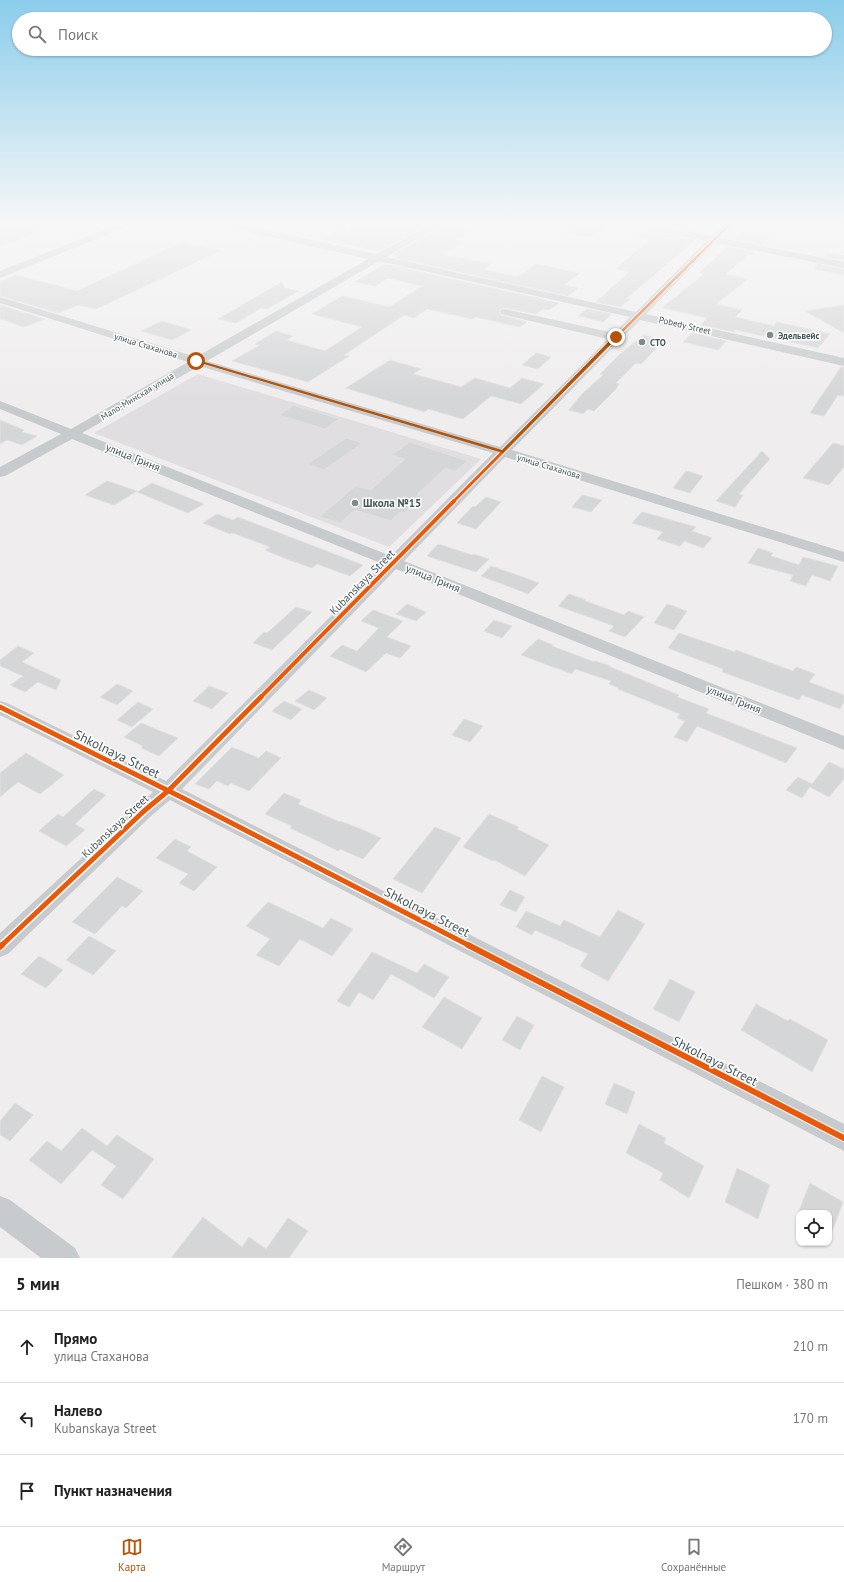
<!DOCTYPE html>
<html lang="ru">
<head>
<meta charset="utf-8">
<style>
  body { margin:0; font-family:"PT Sans",sans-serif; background:#f2f2f2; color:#222 }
  .controls { position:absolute; right:12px; bottom:12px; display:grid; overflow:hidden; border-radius:8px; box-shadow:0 1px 3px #0004 }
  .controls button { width:36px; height:36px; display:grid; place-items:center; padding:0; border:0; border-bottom:1px solid #e0e0e0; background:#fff; color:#222; font:20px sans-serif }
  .stop { position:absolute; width:12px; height:12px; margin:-9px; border:3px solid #b45309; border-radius:50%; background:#fff }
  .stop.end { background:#b45309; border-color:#fff; box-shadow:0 1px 4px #0008 }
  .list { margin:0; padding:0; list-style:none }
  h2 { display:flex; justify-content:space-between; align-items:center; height:52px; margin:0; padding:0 16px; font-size:17px }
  h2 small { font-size:13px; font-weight:400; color:#767676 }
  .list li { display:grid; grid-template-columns:26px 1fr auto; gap:12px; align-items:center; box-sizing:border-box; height:72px; padding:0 16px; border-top:1px solid #e0e0e0 }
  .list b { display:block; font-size:15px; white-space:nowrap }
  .list p { margin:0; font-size:13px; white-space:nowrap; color:#767676 }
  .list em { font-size:13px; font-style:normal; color:#767676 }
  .icon { flex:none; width:22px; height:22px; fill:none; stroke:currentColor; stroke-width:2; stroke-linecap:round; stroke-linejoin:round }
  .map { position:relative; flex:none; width:844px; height:1258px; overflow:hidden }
  .search { position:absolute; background:#fff; box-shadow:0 1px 3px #0004; left:12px; right:12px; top:12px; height:44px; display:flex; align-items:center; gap:10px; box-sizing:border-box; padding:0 14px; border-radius:22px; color:#767676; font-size:15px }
  .sheet { height:268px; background:#fff }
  nav { display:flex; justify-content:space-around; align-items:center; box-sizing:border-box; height:56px; border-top:1px solid #e0e0e0; background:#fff; font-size:11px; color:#767676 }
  nav a { display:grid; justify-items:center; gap:2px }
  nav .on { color:#b45309 }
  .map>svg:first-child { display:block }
  .education { fill:#e0dee0 }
  .building { fill:#d5d6d8; stroke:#e0e0e1 }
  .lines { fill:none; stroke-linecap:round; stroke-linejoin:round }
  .minor { fill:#c7cbcd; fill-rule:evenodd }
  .cycleway-far4-casing { stroke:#fff; stroke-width:4 }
  .cycleway-far3-casing { stroke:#fff; stroke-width:5 }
  .cycleway-far2-casing { stroke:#fff; stroke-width:6 }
  .cycleway-far1-casing { stroke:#fff; stroke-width:8 }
  .cycleway-casing { stroke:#fff; stroke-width:8 }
  .cycleway-far4 { stroke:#e8590c; stroke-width:2.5 }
  .cycleway-far3 { stroke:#e8590c; stroke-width:3 }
  .cycleway-far2 { stroke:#e8590c; stroke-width:4 }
  .cycleway-far1 { stroke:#e8590c; stroke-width:5 }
  .cycleway { stroke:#e8590c; stroke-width:6 }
  .route { fill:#b45309 }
  .poi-dot { fill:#7f8b8f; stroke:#fff; stroke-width:1.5 }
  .labels { text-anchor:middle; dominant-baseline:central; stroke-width:3; stroke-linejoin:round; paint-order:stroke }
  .far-street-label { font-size:9px; fill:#43565c; stroke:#fff }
  .far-poi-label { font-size:9px; font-weight:bold; fill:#43565c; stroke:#fff; text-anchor:start }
  .street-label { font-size:11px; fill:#43565c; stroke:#fff }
  .poi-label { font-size:11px; font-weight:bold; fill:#43565c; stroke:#fff; text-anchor:start }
  .near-street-label { font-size:13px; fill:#43565c; stroke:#fff }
</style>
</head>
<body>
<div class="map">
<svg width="844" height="1258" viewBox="0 0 844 1258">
  <rect width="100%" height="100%" fill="#efedee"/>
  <path class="education" d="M198,374l283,85 -92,88 -295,-114z"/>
  <path class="building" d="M0,223h15l27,7 -42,16z
    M351,223h80l-53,28 -57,-12 21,-10 8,2z
    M445,223h35l-19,11 3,1 -9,5 9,2 -21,12 48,10 -8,5 34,8 19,-13 44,9 -16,12 14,3 -10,8 -172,-38 3,-2 -5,-2 50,-28z
    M581,223h31l-22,14 -24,-4z
    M658,223h25l15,2 -7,6 -35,-7z
    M647,231l48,9 -68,58 3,1 -10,8 -24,-5 33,-30 -14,-3 36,-30 -12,-2z
    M743,231l26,6 -7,8 -28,-6z
    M182,242l38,9 -124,58 -17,-4 -21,8 -58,-17v-14l16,-7 61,16z
    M727,247l27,5 -3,3 -3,-1 -22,20 22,5 -32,25 26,6 -7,7 39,9 3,-4 53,12 -12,14 -82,-18 -2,2 -33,-7 6,-7 -45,-10 42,-34 -5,-1z
    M828,253l16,3v4l-19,-3z
    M385,264l174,39 -10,7 -6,-1 -7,5 -31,-6 -5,1 -1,4 2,2 26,7 -7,5 -45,-10 -3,2 -45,-10 -13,9 -10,-3 -60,40 5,1 -41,26 -76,-21 28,-16 -5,-1 21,-13 17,5 -7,4 39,11 37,-24 -50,-13 30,-18 47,11 34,-21 -35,-8 -13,8 -20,-4z
    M818,264l26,5v6l-30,-6z
    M282,282l3,6 14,3 -32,18 -6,-1 -25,15 -18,-4z
    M0,305l45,14 -21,8 -24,-8z
    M844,305v28l-39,-22z
    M587,309l25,5 -9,8 -25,-6z
    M162,321l29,9 -19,10 -31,-9z
    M692,333l34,8 -8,9 -35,-8z
    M643,335l22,5 -24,24 -5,-1 -20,20 3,1 -3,5 -22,22 -6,-2 -5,5 -14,-4 13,-16 21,-19 -3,-1 20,-20z
    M536,353l15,4 -13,12 -16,-4z
    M390,360l31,9 -8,5 48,13 14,-9 35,10 12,-10 22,6 -23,20 -30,-8 -28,23 -35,-10 -3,3 -79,-24z
    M841,367h3v29l-6,-1 -14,21 -14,-3z
    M293,405l46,14 -14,10 -46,-14z
    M0,420l24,10 -2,2 15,4 -15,9 -15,-5 -7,4z
    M346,438l16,5 -38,27 -16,-6z
    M410,442l58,19 -13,10 -10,-3 -28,27 5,1 -18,17 -4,-1 -9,9 -36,-11 -15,13 -20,-6 35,-31 16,4 34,-31 -13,-4z
    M833,443l11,3v21l-15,18 -26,-7z
    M762,451l8,8 -31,35 4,1 -8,12 -19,-6z
    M686,471l17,5 -13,17 -17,-5z
    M107,481l30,10 -23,14 -29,-10z
    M152,483l52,21 -16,9 -51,-21z
    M582,495l20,5 -11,12 -19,-5z
    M486,497l15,5 -25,27 -19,-6 16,-17 2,1z
    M642,512l54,15 -4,4 20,7 -9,10 -19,-7 -4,5 -23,-7 6,-7 -31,-9z
    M217,514l16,6 5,-3 125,48 -13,11 -33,-12 -5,4 -28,-10 -19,-8 5,-3 -37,-14 -3,1 -27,-11z
    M438,544l34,11 1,-1 16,5 -13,13 -49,-16z
    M758,548l15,5 -2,3 28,9 4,-8 35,9 -8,15 -18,-6 -6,11 -16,-5 3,-6 -45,-12z
    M491,566l32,11 16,6 -11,11 -47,-18z
    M569,594l17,6 -1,1 39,14 4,-4 16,6 -19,20 -16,-6 5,-5 -56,-20z
    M407,604l19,8 -10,9 -20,-7z
    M667,604l20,7 -13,19 -20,-7z
    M296,607l16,5 -40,38 -19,-7 11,-11 3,1z
    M373,610l30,11 -16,16 24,9 -11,12 -14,-5 -20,19 -36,-16 12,-11 15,6 22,-23 -18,-7z
    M494,620l18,6 -10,12 -18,-7z
    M679,633l56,19 1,-2 57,21 3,-4 19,7 -6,8 35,13v7l-4,7 -38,-14 -3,5 -77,-28 1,-3 -55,-21z
    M538,639l15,6 -1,1 42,16 1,-1 16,5 -1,1 69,28 -2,2 32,12 -3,4 91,35 -11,15 -89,-37 -10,16 -13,-5 11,-16 -8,-3 3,-4 -62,-25 1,-1 -10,-4 2,-3 -36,-12 -3,5 -51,-19z
    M18,646l16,7 -12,9 39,18 -5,10 -18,-8 -13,10 -15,-7 13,-9 -23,-10v-6z
    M117,684l16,7 -16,14 -17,-8z
    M209,686l19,7 -16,16 -19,-8z
    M309,690l18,8 -13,12 -19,-9z
    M284,701l18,8 -11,11 -19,-9z
    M138,702l15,7 -21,18 -15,-7z
    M464,719l19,7 -13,16 -18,-7z
    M141,723l37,15 -19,18 -18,-8 2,-2 -19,-9z
    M232,747l27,11 7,-7 15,7 -32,33 -18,-8 -3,3 -11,-5 -8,8 -14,-5z
    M26,753l38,22 -24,19 -22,-12 -18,15v-24z
    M829,762l15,7v10l-15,18 -19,-10 -8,11 -16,-8 12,-13 14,7z
    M94,789l12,6 -31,29 10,6 -19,16 -27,-15 19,-17 5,3z
    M284,793l17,7 -3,4 42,18v-1l21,8 20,9 -18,21 -23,-10 -2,2 -16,-8 -32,-15 2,-2 -27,-12z
    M489,814l30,13 -2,2 32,16 -24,31 -31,-16 -1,1 -30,-14z
    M435,827l26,11 -39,55 -29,-14z
    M175,839l16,8 -4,4 30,16 -23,24 -15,-8 9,-9 -32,-16z
    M117,877l26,14 -17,17 -4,-2 -27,28 -23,-12z
    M510,890l15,7 -9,15 -16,-7z
    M268,902l55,26 8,-10 22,11 -21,27 -32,-17 -21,27 -23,-11 14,-16 -24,-13z
    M618,910l27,14 -37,57 -28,-15 8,-12 -53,-24 -3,5 -16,-8 10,-16 34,15 4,-6 36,17z
    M89,936l27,15 -23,24 -27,-15z
    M372,952l45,21 7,-9 25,13 -15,21 -43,-24 -18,26 -14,-8 -10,15 -12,-6z
    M39,956l24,14 -17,18 -25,-14z
    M670,979l25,13 -16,30 -26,-13z
    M444,997l38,21 -20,31 -40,-22z
    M756,1004l32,17 2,-2 38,21 -16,32 -71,-42z
    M517,1016l17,9 -14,25 -18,-10z
    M542,1076l22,11 -23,45 -22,-12z
    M614,1083l21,9 -8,22 -22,-10z
    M15,1103l18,12 -23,26 -10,-6v-14z
    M639,1124l27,14 -2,5 40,23 -15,32 -29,-18 3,-7 -37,-20z
    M82,1128l25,18 10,-11 37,24 -31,40 -22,-14 15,-19 -24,-16 -31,34 -32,-24 18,-19 14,10z
    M737,1168l33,17 -12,34 -33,-17z
    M810,1183l33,19 -13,35 -1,-24h-31z
    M203,1217l39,30 7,-10 17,12 22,-31 20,13 -19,27h-118z"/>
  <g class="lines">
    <path class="minor" d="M121,223h12l-2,2 -131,53v-7z
      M218,223h15l143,31 58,-31h10l-1,2 -57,32 250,55 70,-71 -77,-15 -3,-1 -1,-2h16l70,13 15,-13h9l-15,15 124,24v6l-129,-25 -69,71 198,44v8l-204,-46 -128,130 332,102v10l-339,-105 -101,104 440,175v14l-448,-181 -214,220 662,335v27l-674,-351 -19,16 -143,138 -8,3v-24l153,-141 -153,-77v-14l7,2 159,78 217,-217 -311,-125 -67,37 -5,1v-10l61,-33 -61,-25v-8l71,28 117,-67 -188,-59v-6l196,60 172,-98 -146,-33 -3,-1zM379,261l251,56 -16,16 -109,-24 -4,1 -1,2 1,2 107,25 -108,108 -293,-86zM199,366l294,87 -102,103 -309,-123z
      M0,1196l10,4 65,48 5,10h-39l-41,-31z"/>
    <defs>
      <path id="cycleway-far4" d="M607,346l124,-123"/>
      <path id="cycleway-far3" d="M453,502l155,-157"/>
      <path id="cycleway-far2" d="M260,698l194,-197"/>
      <path id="cycleway-far1" d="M0,707l187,93 283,146
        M1,946l143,-135 24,-20 93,-94"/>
      <path id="cycleway" d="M468,945l376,193
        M0,947l2,-2"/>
    </defs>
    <use href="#cycleway-far4" class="cycleway-far4-casing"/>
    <use href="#cycleway-far3" class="cycleway-far3-casing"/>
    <use href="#cycleway-far2" class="cycleway-far2-casing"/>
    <use href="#cycleway-far1" class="cycleway-far1-casing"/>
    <use href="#cycleway" class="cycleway-casing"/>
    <use href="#cycleway-far4" class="cycleway-far4"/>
    <use href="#cycleway-far3" class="cycleway-far3"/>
    <use href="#cycleway-far2" class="cycleway-far2"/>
    <use href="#cycleway-far1" class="cycleway-far1"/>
    <use href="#cycleway" class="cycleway"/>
  </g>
  <linearGradient id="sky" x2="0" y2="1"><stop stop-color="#8bcdeb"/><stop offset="0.56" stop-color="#f8f7f7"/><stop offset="1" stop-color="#f8f7f7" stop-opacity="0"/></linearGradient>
  <rect width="844" height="399" fill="url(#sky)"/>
  <path class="route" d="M614,336l4,1 -115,116 -309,-92 4,-1 304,90z"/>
  <g class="poi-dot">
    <circle cx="770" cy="335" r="4"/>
    <circle cx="642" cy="342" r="4"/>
    <circle cx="355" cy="503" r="4"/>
  </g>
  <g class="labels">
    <g class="far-street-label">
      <text transform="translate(685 325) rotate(13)">Pobedy Street</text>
      <text transform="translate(146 345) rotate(17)">улица Стаханова</text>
      <text transform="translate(137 396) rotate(-31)">Мало-Минская улица</text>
      <text transform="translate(549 466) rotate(17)">улица Стаханова</text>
    </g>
    <g class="far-poi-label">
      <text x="778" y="335">Эдельвейс</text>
      <text x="650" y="342">СТО</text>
    </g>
    <g class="street-label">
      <text transform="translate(133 457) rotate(22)">улица Гриня</text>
      <text transform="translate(433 578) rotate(22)">улица Гриня</text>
      <text transform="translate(362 582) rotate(-45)">Kubanskaya Street</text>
      <text transform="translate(734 699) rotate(22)">улица Гриня</text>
      <text transform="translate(115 826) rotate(-43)">Kubanskaya Street</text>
    </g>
    <g class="poi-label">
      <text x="363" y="503">Школа №15</text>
    </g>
    <g class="near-street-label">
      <text transform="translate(117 754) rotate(26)">Shkolnaya Street</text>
      <text transform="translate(427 912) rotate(27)">Shkolnaya Street</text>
      <text transform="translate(715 1061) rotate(27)">Shkolnaya Street</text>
    </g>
  </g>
</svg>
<div class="controls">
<button><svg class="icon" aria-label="locate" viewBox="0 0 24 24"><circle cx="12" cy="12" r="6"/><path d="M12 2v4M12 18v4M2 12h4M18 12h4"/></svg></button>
</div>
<div class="stop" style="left:196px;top:361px"></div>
<div class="stop end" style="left:616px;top:337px"></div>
<div class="search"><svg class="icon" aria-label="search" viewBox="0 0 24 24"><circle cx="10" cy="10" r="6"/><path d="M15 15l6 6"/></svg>Поиск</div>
</div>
<section class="sheet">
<h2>5 мин<small>Пешком · 380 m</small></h2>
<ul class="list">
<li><svg class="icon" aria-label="ahead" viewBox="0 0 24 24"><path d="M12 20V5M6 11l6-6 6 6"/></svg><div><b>Прямо</b><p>улица Стаханова</p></div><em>210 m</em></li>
<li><svg class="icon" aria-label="left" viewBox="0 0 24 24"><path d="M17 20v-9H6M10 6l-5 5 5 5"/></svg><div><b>Налево</b><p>Kubanskaya Street</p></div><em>170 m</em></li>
<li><svg class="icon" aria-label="arrive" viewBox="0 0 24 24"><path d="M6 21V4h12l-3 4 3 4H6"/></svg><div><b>Пункт назначения</b></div></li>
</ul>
</section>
<nav>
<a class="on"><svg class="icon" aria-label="map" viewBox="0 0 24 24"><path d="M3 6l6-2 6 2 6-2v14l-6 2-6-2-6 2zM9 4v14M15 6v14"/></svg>Карта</a>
<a><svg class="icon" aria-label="directions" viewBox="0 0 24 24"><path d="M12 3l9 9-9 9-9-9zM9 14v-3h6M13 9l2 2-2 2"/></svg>Маршрут</a>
<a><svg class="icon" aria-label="saved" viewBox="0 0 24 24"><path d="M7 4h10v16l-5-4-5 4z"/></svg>Сохранённые</a>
</nav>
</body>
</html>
